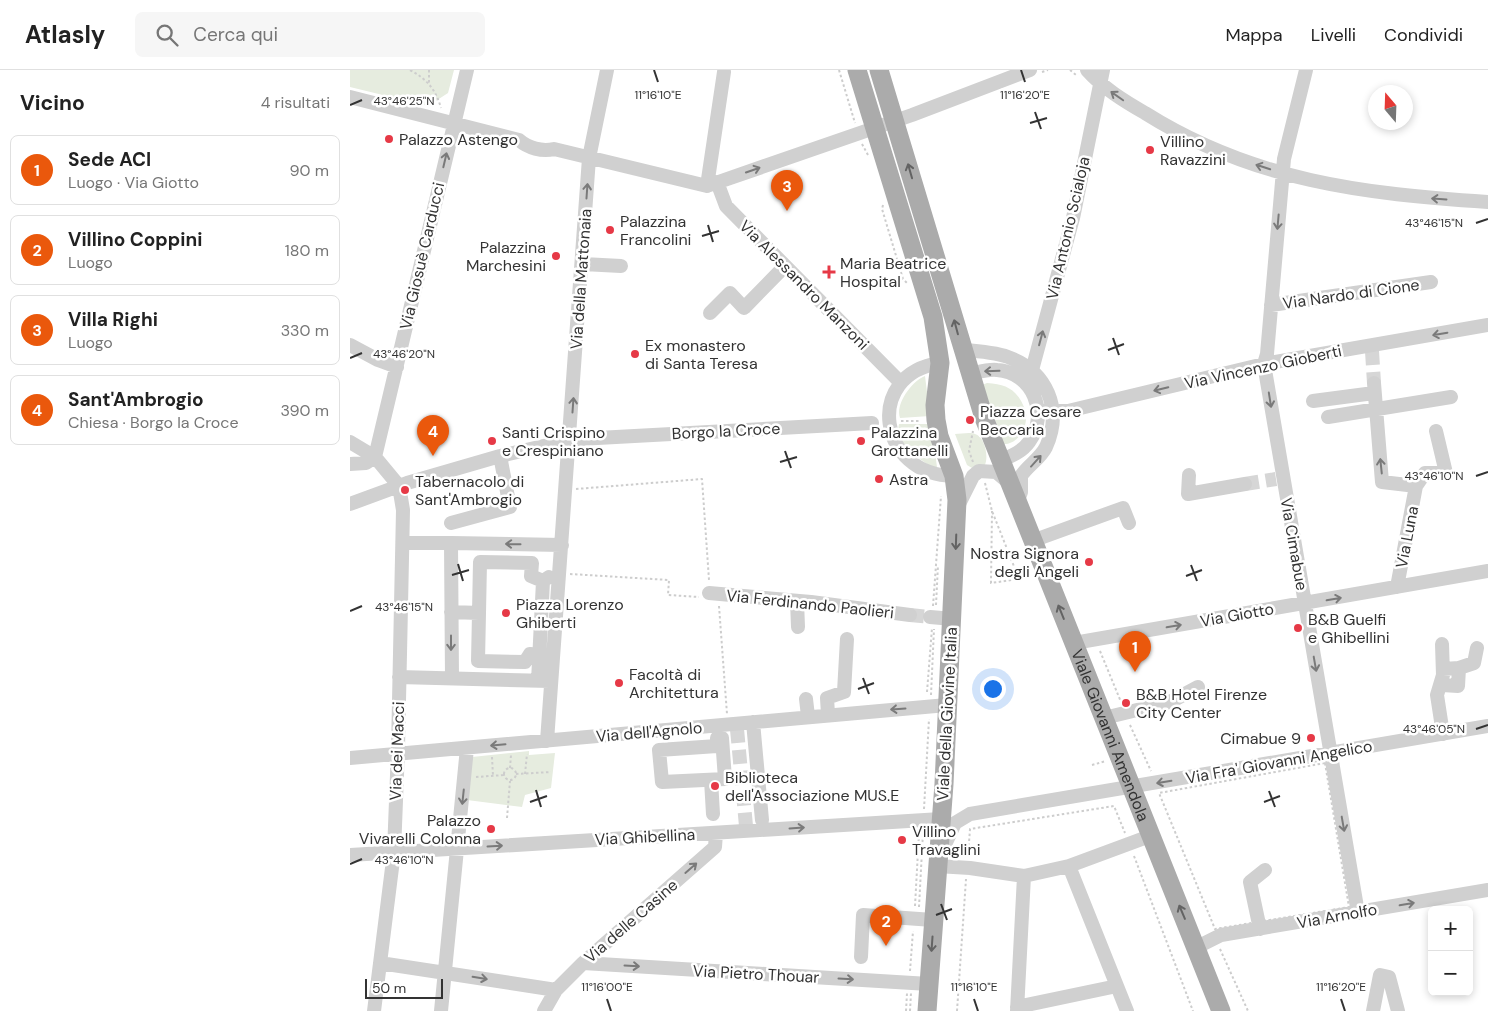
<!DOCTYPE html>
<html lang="it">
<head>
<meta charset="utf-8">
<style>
  body { margin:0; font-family:"DM Sans",sans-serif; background:#f6f6f6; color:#222 }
  .controls { position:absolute; right:15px; bottom:15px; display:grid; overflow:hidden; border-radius:8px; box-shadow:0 2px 8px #0003 }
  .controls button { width:45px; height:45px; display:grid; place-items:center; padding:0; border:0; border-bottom:1px solid #e0e0e0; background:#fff; color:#222; font:25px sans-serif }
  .compass { position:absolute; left:1018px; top:15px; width:45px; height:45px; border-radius:50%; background:#fff; box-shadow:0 2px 8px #0003; rotate:341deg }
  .scale { position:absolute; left:15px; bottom:12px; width:78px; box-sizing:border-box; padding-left:5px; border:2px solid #333; border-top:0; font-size:14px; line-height:18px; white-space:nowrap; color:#333; -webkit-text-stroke:4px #fff; paint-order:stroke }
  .you { position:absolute; left:642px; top:618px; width:18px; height:18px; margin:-12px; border:4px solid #fff; border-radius:50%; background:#1a73e8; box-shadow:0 0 0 8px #1a73e833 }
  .badge { display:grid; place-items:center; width:32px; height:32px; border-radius:50%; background:#ea580c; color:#fff; font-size:16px; font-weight:700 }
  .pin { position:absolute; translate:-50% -41px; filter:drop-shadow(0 1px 2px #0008) }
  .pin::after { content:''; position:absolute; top:26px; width:18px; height:15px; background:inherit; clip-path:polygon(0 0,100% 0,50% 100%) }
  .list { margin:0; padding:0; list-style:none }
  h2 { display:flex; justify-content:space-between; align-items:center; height:65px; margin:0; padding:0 20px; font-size:21px }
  h2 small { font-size:16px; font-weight:400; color:#767676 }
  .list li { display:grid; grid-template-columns:32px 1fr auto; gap:15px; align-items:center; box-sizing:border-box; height:70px; margin:0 10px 10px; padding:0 10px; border:1px solid #e0e0e0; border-radius:8px }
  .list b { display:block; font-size:19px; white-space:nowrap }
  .list p { margin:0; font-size:16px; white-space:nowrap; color:#767676 }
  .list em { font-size:16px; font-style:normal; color:#767676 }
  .icon { flex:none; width:28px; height:28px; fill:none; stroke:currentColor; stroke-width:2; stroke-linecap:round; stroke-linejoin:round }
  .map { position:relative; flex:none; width:1138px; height:941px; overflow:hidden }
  header { display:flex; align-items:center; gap:30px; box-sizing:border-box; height:70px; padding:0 25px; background:#fff; border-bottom:1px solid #e0e0e0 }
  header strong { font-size:24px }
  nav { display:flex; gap:28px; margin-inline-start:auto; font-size:18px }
  .search { width:350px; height:45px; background:#f6f6f6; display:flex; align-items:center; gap:12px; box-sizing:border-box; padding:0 18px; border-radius:8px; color:#767676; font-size:19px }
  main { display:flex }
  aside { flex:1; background:#fff }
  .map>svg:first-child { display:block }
  .green { fill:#e6ecdf }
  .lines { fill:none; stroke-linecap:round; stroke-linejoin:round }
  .minor-tunnel { stroke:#d6d6d6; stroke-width:14; stroke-dasharray:14 7; stroke-linecap:butt }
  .path { stroke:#cdcdcd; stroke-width:2; stroke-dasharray:2.5 2.5; stroke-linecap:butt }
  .minor { stroke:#d0d0d0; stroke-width:14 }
  .major { stroke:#ababab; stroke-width:19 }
  .oneway { stroke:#7a7a7a }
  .oneway2 { stroke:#636363 }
  .ticks { fill:none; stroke:#333; stroke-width:2 }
  .poi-dot { fill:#e63946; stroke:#fff; stroke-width:2 }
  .labels { text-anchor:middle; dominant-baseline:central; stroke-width:5; stroke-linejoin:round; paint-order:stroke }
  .poi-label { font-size:16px; fill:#333; stroke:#fff; text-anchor:start }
  .street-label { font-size:16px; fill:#333; stroke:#fff }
  .ticks-label { font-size:12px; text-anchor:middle; fill:#333; stroke:#fff; stroke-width:5; stroke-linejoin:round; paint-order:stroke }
</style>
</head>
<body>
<header>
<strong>Atlasly</strong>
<div class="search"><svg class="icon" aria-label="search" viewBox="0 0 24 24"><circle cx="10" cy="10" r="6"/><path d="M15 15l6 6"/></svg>Cerca qui</div>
<nav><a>Mappa</a><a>Livelli</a><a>Condividi</a></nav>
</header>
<main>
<aside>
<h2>Vicino<small>4 risultati</small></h2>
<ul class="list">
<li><span class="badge">1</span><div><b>Sede ACI</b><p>Luogo · Via Giotto</p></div><em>90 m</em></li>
<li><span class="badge">2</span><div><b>Villino Coppini</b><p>Luogo</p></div><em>180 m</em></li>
<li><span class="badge">3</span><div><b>Villa Righi</b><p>Luogo</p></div><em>330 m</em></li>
<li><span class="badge">4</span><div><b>Sant'Ambrogio</b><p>Chiesa · Borgo la Croce</p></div><em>390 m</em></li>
</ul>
</aside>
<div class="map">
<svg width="1138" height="941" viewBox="0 0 1138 941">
  <rect width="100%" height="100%" fill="#fff"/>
  <path class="green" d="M0,0h104l-6,23 -20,13 -78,-19z
    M575,306l5,40 -30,2c-5,-14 12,-37 25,-42z
    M637,313c22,1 32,9 39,29l-33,3 -11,-30z
    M676,348c0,12 -9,26 -22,26l-9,-24z
    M549,354h32l6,43 -4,1c-13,-9 -39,-24 -34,-44z
    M605,364c6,0 15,-2 20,0 14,3 19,50 -8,31z
    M179,681v4l26,-2 -4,35 -26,7 -3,12 -55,-7 5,-43z"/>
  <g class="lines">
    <path class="minor-tunnel" d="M1022,281l2,32
      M895,414l31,-5
      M560,545l20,2
      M387,659l9,97"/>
    <path class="path" d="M60,0c17,9 26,20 31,38
      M79,0v13
      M489,0l16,53
      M720,0l6,5
      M692,2l6,-2
      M512,74l6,11
      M533,135l-1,4 21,70 4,4
      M649,347l28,-2
      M551,351h20
      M623,392l-4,-11 4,-20
      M635,413l7,28 27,68 -28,4 1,-72
      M226,419l126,-10 7,101
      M220,504l99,6 -1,15 31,2
      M586,535l2,-40
      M369,536l8,108
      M583,536l8,-110
      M750,581l21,51
      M577,622l5,-64
      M581,625l3,-66
      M780,655l21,46
      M142,687l1,19
      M975,693l24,144 -134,22 -56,-136z
      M742,695l14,-4
      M154 704a6 6 0 1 1 12 0a6 6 0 1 1-12 0Z
      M160,698l1,-13
      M166,704l35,-2
      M175,704l2,-20
      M126,707l28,-2
      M574,739l5,-90
      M157,748l3,-37
      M618,786l2,-27 144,-23 11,27
      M784,786l59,155
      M565,836l4,-73
      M569,837l4,-75
      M870,879l28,62
      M560,901l3,-40
      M556,941l1,-18
      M560,941l1,-18
      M607,941l9,-132"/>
    <path class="minor" d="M737,0c16,18 37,31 58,43 108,68 219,81 343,89
      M956,0l-22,89 -17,195 -3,10 94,549
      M0,27l169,43c9,8 23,12 35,9l153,37 205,-71 118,-45
      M367,112l9,24 175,177
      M357,116l17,-114
      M233,194l38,2
      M921,235l160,-23
      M360,243l20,-20 14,15 41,-42
      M0,275l28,15 19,7
      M612,280c15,1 32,2 46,7 39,14 55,52 38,90 -6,12 -18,18 -25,29v16l-4,11
      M590,293c-77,11 -62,113 14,113
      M620,304c9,-2 18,-5 27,-4 35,2 53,44 32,72 -7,10 -18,14 -29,19
      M1024,313l8,99 34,4 -19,101
      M678,315l45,-167 30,-148
      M963,331l61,-8
      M689,341h29l196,-47 224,-39
      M978,347l123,-20
      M229,369l293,-16
      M0,372l25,15 92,-387
      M0,394l16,-1 9,-6 24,29 4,24 -5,239 -4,103 -20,159
      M839,405l-1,19 57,-10
      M1066,416l9,-13h21l-10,-42
      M0,434l57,-21 93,-27 61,-14
      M608,436l15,-30 6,-5 17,1 13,11
      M101,453l59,-16 -10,-51
      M682,471l91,-33 6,15
      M53,473h48
      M359,523l102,9 99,13
      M447,531l1,26
      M101,542l28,1 -1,48 47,1 5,-8 9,1
      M129,543l1,-51 52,1 -1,13 12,5
      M580,547l23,2
      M724,573l414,-72
      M1092,574l1,31 -6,20 6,39
      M1093,599l16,-1 15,-5 3,-15
      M49,607l151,4
      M102,608l-1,-135 111,2
      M188,611l5,-100 6,-4
      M1092,615l16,1 1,-18
      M456,629l2,17
      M478,644l-1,-16 17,-6 3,-53
      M754,648l66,-16 28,-15
      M403,652l9,98
      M367,668h5l3,41 -63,3 -3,-32 58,-4z
      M197,671l42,-583 18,-88
      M0,688l597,-53
      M361,710l2,34
      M592,781l13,-28 15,-9 518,-88
      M0,785l591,-36
      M587,796l33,2 54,8
      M719,796l81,-30
      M910,859l-10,-47 15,-12
      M511,887l2,-42 70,5
      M849,888l2,-13 20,-10 267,-45
      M30,893l176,27
      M233,893l346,21
      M667,937l100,-21
      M91,941l26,-263
      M194,941l12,-21 27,-27 132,-116 1,-14
      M667,941l7,-135 45,-10 58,145
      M1023,941l7,-36 9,2 9,34"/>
    <g class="major">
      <path d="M507,0l76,247 7,46 -5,42 1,15 3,16 15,40 3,24 -13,284 -17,227"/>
      <path id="s1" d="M529,0l105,348 237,593"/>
    </g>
  </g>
  <defs><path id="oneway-shaft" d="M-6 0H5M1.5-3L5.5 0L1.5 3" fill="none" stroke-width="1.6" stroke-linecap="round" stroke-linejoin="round" transform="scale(1.25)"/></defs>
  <g class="oneway">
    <use href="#oneway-shaft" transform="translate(767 26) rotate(-145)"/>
    <use href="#oneway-shaft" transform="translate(95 90) rotate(-77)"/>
    <use href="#oneway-shaft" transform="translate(913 97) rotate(-162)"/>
    <use href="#oneway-shaft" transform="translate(403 100) rotate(-19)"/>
    <use href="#oneway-shaft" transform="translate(237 121) rotate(-86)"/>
    <use href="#oneway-shaft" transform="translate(1089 129) rotate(-176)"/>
    <use href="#oneway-shaft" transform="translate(928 152) rotate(95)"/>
    <use href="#oneway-shaft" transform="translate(1090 264) rotate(170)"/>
    <use href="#oneway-shaft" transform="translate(691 268) rotate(-75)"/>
    <use href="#oneway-shaft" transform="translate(642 301) rotate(178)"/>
    <use href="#oneway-shaft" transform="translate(811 319) rotate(166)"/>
    <use href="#oneway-shaft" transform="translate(920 330) rotate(81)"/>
    <use href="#oneway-shaft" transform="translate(223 335) rotate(-86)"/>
    <use href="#oneway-shaft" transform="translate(686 391) rotate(-48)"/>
    <use href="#oneway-shaft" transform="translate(1031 396) rotate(-96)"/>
    <use href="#oneway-shaft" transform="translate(163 474) rotate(-179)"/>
    <use href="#oneway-shaft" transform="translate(984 529) rotate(-10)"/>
    <use href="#oneway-shaft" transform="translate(824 556) rotate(-10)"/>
    <use href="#oneway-shaft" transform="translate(101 573) rotate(90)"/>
    <use href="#oneway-shaft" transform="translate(965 594) rotate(80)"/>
    <use href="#oneway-shaft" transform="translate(548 639) rotate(176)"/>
    <use href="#oneway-shaft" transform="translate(148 675) rotate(175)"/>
    <use href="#oneway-shaft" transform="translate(814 712) rotate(171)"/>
    <use href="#oneway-shaft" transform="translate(113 727) rotate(96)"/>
    <use href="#oneway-shaft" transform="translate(993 754) rotate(80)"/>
    <use href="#oneway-shaft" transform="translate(447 758) rotate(-4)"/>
    <use href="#oneway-shaft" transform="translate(145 776) rotate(-3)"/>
    <use href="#oneway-shaft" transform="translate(341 798) rotate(-41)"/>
    <use href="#oneway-shaft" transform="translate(1057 834) rotate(-10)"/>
    <use href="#oneway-shaft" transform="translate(282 896) rotate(3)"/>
    <use href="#oneway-shaft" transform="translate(130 908) rotate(9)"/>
    <use href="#oneway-shaft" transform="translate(496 909) rotate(3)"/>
  </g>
  <g class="oneway2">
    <use href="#oneway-shaft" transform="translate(560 101) rotate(-106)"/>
    <use href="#oneway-shaft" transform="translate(606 257) rotate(-105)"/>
    <use href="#oneway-shaft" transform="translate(606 472) rotate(92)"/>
    <use href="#oneway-shaft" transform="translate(711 542) rotate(-112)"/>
    <use href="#oneway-shaft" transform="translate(832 842) rotate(-113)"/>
    <use href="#oneway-shaft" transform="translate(582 874) rotate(94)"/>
  </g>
  <path class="ticks" d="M304,0l4,12M671,0l4,12M0,35l12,-5M685,42l6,17M680,53l17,-5M1126,153l12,-4M358,155l5,17M352,166l17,-5M763,268l6,17M758,280l16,-6M0,288l12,-5M435,381l6,17M430,392l17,-5M1126,406l12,-4M108,494l5,17M841,495l6,16M102,505l17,-5M836,506l16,-6M0,541l12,-5M513,608l6,16M508,619l16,-6M1126,659l12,-4M186,720l5,17M919,721l6,16M180,732l17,-6M914,732l16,-6M0,794l12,-5M591,834l6,16M586,845l16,-6M257,929l4,12M624,929l4,12M991,929l4,12"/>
  <g class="poi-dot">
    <circle cx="39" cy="69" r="5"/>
    <circle cx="800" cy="80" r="5"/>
    <circle cx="260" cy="160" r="5"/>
    <circle cx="206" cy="186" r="5"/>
    <path d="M476.5 194.5h5v5h5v5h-5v5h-5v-5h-5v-5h5z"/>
    <circle cx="285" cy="284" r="5"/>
    <circle cx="620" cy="350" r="5"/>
    <circle cx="142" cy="371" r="5"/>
    <circle cx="511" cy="371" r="5"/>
    <circle cx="529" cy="409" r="5"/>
    <circle cx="55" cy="420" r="5"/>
    <circle cx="739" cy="492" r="5"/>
    <circle cx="156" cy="543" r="5"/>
    <circle cx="948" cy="558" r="5"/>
    <circle cx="269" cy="613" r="5"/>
    <circle cx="776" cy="633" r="5"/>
    <circle cx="961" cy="668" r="5"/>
    <circle cx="365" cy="716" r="5"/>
    <circle cx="141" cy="759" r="5"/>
    <circle cx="552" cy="770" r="5"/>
  </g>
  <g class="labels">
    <g class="poi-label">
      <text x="49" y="69">Palazzo Astengo</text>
      <text x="810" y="71">Villino<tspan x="810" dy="18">Ravazzini</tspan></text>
      <text x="270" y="151">Palazzina<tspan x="270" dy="18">Francolini</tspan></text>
      <text x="196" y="177" text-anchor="end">Palazzina<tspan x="196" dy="18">Marchesini</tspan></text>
      <text x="490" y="193">Maria Beatrice<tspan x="490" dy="18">Hospital</tspan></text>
      <text x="295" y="275">Ex monastero<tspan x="295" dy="18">di Santa Teresa</tspan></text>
      <text x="630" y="341">Piazza Cesare<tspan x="630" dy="18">Beccaria</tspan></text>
      <text x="152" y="362">Santi Crispino<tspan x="152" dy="18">e Crespiniano</tspan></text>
      <text x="521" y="362">Palazzina<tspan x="521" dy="18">Grottanelli</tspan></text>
      <text x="539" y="409">Astra</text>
      <text x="65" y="411">Tabernacolo di<tspan x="65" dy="18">Sant'Ambrogio</tspan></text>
      <text x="729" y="483" text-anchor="end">Nostra Signora<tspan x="729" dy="18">degli Angeli</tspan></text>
      <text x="166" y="534">Piazza Lorenzo<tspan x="166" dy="18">Ghiberti</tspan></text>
      <text x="958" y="549">B&amp;B Guelfi<tspan x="958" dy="18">e Ghibellini</tspan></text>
      <text x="279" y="604">Facoltà di<tspan x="279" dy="18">Architettura</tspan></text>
      <text x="786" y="624">B&amp;B Hotel Firenze<tspan x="786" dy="18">City Center</tspan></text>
      <text x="951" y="668" text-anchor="end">Cimabue 9</text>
      <text x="375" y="707">Biblioteca<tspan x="375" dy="18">dell'Associazione MUS.E</tspan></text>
      <text x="131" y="750" text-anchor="end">Palazzo<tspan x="131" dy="18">Vivarelli Colonna</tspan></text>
      <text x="562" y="761">Villino<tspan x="562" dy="18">Travaglini</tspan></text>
    </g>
    <g class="street-label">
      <text transform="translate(718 158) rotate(-77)">Via Antonio Scialoja</text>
      <text transform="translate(72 186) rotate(-77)">Via Giosuè Carducci</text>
      <text transform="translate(231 209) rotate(-86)">Via della Mattonaia</text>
      <text transform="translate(454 215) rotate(45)">Via Alessandro Manzoni</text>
      <text transform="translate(1001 224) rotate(-8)">Via Nardo di Cione</text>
      <text transform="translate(913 297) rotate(-12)">Via Vincenzo Gioberti</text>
      <text transform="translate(376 361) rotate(-3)">Borgo la Croce</text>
      <text transform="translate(1057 467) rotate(-79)">Via Luna</text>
      <text transform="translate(944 474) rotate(80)">Via Cimabue</text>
      <text transform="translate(460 534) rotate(6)">Via Ferdinando Paolieri</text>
      <text transform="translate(887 545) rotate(-10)">Via Giotto</text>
      <text transform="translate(597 644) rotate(-87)">Viale della Giovine Italia</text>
      <text transform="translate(299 662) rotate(-5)">Via dell'Agnolo</text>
      <text stroke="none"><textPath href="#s1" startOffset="705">Viale Giovanni Amendola</textPath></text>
      <text transform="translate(47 681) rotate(-88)">Via dei Macci</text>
      <text transform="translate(929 692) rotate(-10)">Via Fra' Giovanni Angelico</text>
      <text transform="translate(295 767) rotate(-3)">Via Ghibellina</text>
      <text transform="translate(987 846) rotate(-10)">Via Arnolfo</text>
      <text transform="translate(281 851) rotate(-41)">Via delle Casine</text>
      <text transform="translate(406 904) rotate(3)">Via Pietro Thouar</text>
    </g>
  </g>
  <g class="ticks-label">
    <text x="308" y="29">11°16'10"E</text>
    <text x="675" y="29">11°16'20"E</text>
    <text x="54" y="35">43°46'25"N</text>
    <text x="1084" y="157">43°46'15"N</text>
    <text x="54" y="288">43°46'20"N</text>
    <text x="1084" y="410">43°46'10"N</text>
    <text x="54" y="541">43°46'15"N</text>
    <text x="1084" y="663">43°46'05"N</text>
    <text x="54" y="794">43°46'10"N</text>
    <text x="257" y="921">11°16'00"E</text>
    <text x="624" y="921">11°16'10"E</text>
    <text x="991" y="921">11°16'20"E</text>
  </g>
</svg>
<div class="controls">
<button>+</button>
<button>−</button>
</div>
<svg class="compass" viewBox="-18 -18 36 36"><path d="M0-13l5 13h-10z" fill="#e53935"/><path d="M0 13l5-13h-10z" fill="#767676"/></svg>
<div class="scale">50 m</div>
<div class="you"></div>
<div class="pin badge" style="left:785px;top:602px">1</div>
<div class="pin badge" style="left:536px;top:876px">2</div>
<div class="pin badge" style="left:437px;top:141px">3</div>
<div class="pin badge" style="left:83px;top:386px">4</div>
</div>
</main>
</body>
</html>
